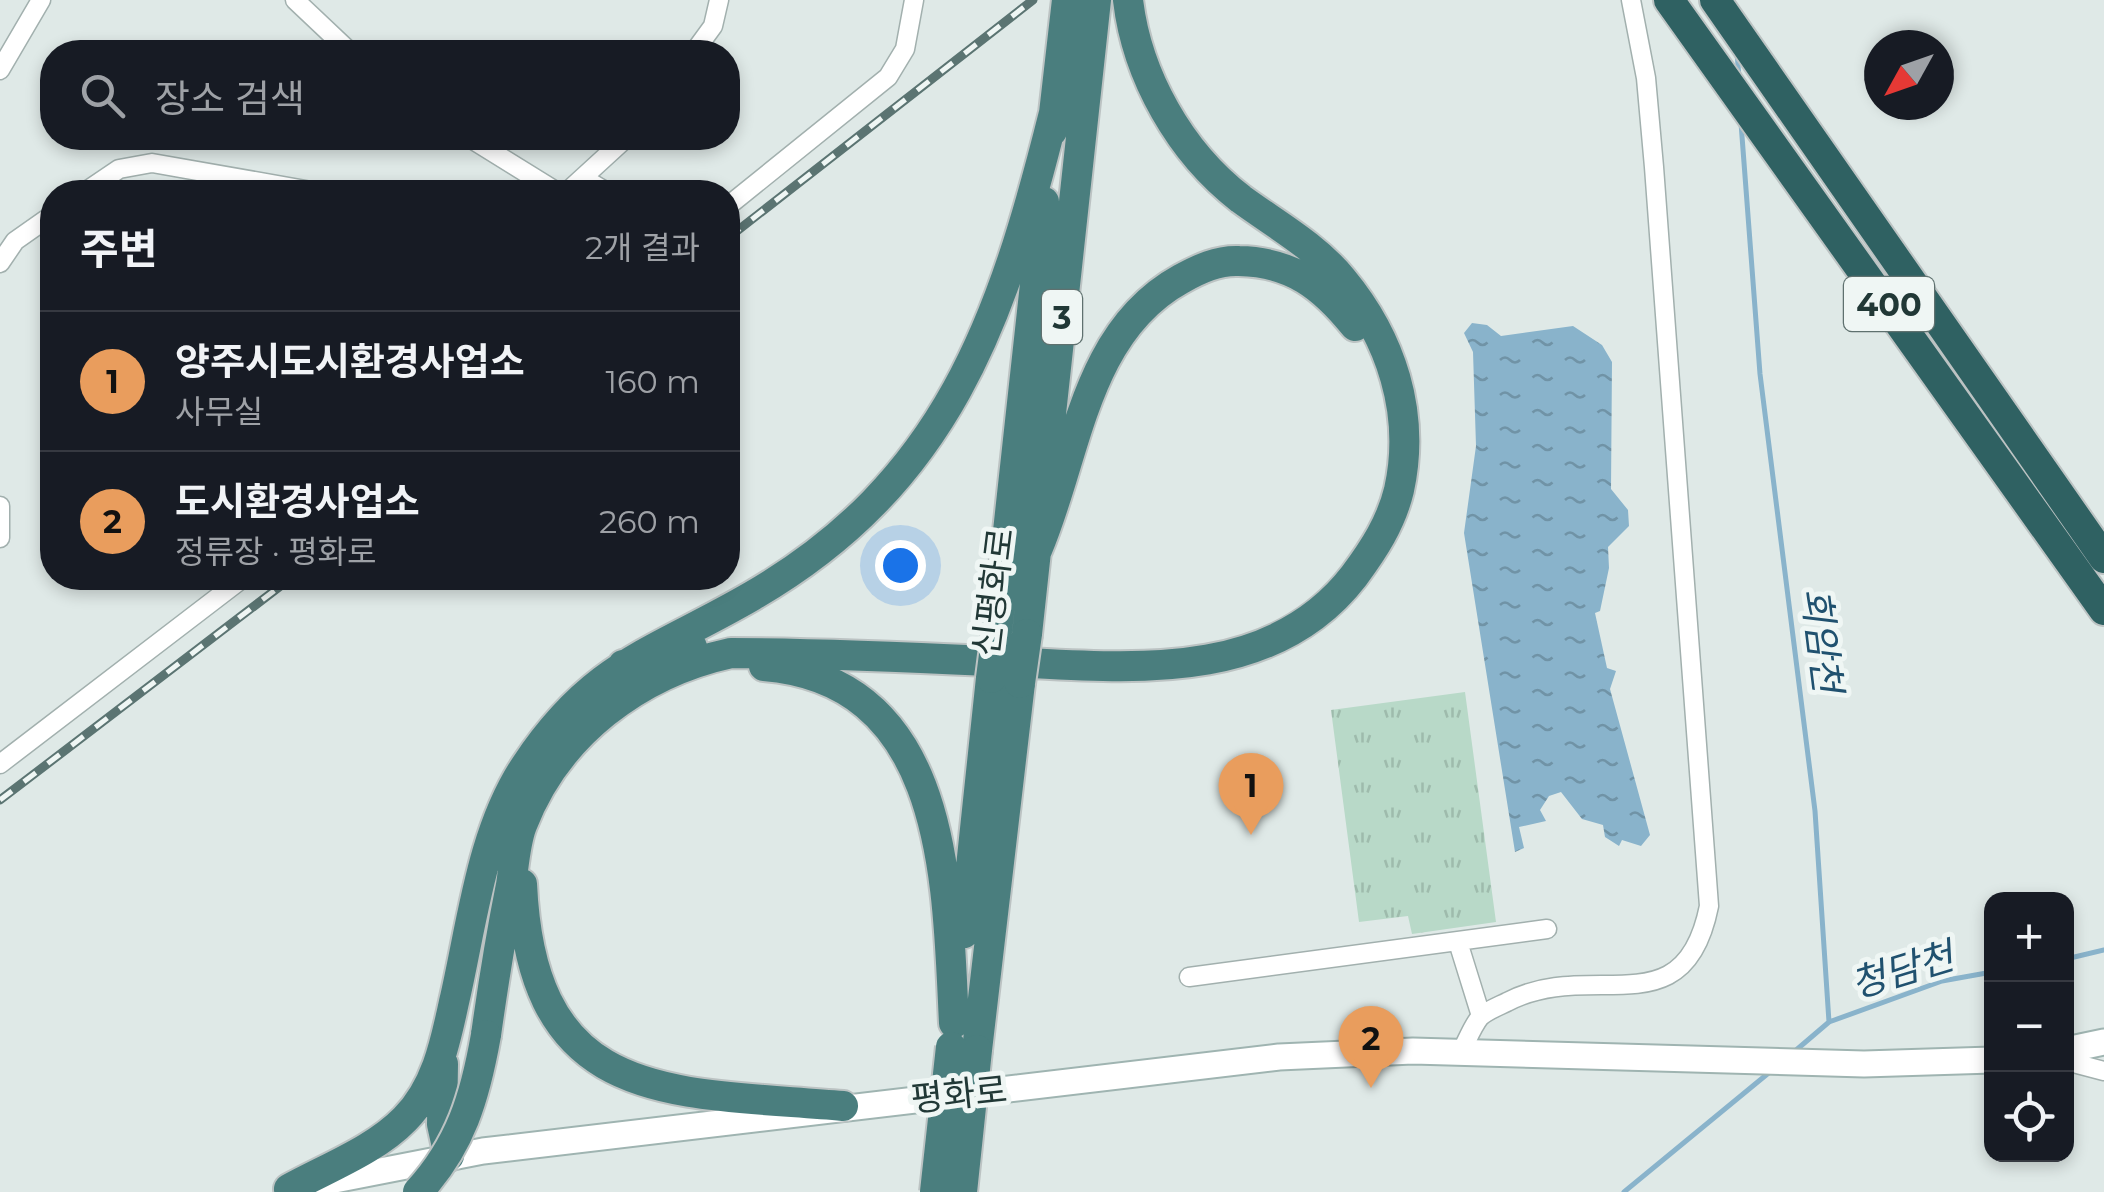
<!DOCTYPE html>
<html lang="ko">
<head>
<meta charset="utf-8">
<style>
  body { margin:0; font-family:Montserrat,"Noto Sans KR",sans-serif; background:#242831; color:#f1f3f6 }
  .controls { position:absolute; right:30px; bottom:30px; display:grid; overflow:hidden; border-radius:20px; box-shadow:0 5px 15px #0003 }
  .controls button { width:90px; height:90px; display:grid; place-items:center; padding:0; border:0; border-bottom:2px solid #363941; background:#171b24; color:#f1f3f6; font:50px sans-serif }
  .compass { position:absolute; left:1864px; top:30px; width:90px; height:90px; border-radius:50%; background:#171b24; box-shadow:0 5px 15px #0003; rotate:230deg }
  .you { position:absolute; left:900px; top:565px; width:35px; height:35px; margin:-25px; border:8px solid #fff; border-radius:50%; background:#1a73e8; box-shadow:0 0 0 15px #1a73e833 }
  .badge { display:grid; place-items:center; width:65px; height:65px; border-radius:50%; background:#e99d5d; color:#111; font-size:32px; font-weight:700 }
  .pin { position:absolute; translate:-50% -82px; filter:drop-shadow(0 2px 5px #0008) }
  .pin::after { content:''; position:absolute; top:52px; width:35px; height:30px; background:inherit; clip-path:polygon(0 0,100% 0,50% 100%) }
  .list { margin:0; padding:0; list-style:none }
  h2 { display:flex; justify-content:space-between; align-items:center; height:130px; margin:0; padding:0 40px; font-size:42px }
  h2 small { font-size:32px; font-weight:400; color:#9ea1a6 }
  .list li { display:grid; grid-template-columns:65px 1fr auto; gap:30px; align-items:center; box-sizing:border-box; height:140px; padding:0 40px; border-top:2px solid #363941 }
  .list b { display:block; font-size:38px; white-space:nowrap }
  .list p { margin:0; font-size:32px; white-space:nowrap; color:#9ea1a6 }
  .list em { font-size:32px; font-style:normal; color:#9ea1a6 }
  .icon { flex:none; width:55px; height:55px; fill:none; stroke:currentColor; stroke-width:2; stroke-linecap:round; stroke-linejoin:round }
  .map { position:relative; flex:none; width:2104px; height:1192px; overflow:hidden }
  .search { position:absolute; background:#171b24; box-shadow:0 5px 15px #0003; left:40px; top:40px; width:700px; height:110px; display:flex; align-items:center; gap:25px; box-sizing:border-box; padding:0 35px; border-radius:40px; color:#9ea1a6; font-size:38px }
  .panel { position:absolute; background:#171b24; box-shadow:0 5px 15px #0003; left:40px; top:180px; width:700px; height:410px; border-radius:40px }
  .map>svg:first-child { display:block }
  .grass { fill:url(#grass-tufts) }
  .water { fill:url(#water-ripples) }
  .lines { fill:none; stroke-linecap:round; stroke-linejoin:round }
  .stream { stroke:#89b3cb; stroke-width:5 }
  .minor-casing { stroke:#a2b0ae; stroke-width:21 }
  .secondary-casing { stroke:#9fb4b1; stroke-width:29 }
  .trunk-casing { stroke:#bcc3c3; stroke-width:34 }
  .motorway-casing { stroke:#bcc3c3; stroke-width:34 }
  .minor { stroke:#fff; stroke-width:18 }
  .secondary { stroke:#fff; stroke-width:25 }
  .trunk { stroke:#4a7e7e; stroke-width:30 }
  .motorway { stroke:#2f6162; stroke-width:30 }
  .rail-casing { stroke:#5b7472; stroke-width:9 }
  .rail { stroke:#eff6f4; stroke-width:5; stroke-dasharray:15; stroke-linecap:butt }
  .trunk-bridge-casing { stroke:#bcc3c3; stroke-width:34; stroke-linecap:butt }
  .trunk-bridge { stroke:#4a7e7e; stroke-width:30 }
  .labels { text-anchor:middle; dominant-baseline:central; stroke-width:10; stroke-linejoin:round; paint-order:stroke }
  .shield { fill:#eff6f4; stroke:#5f716f; stroke-width:2.5 }
  .shield-label { font-size:32px; font-weight:bold; fill:#213836 }
  .street-label { font-size:35px; fill:#213836; stroke:#eff6f4 }
  .water-label { font-size:38px; font-style:italic; fill:#20516f; stroke:#eff6f4 }
</style>
</head>
<body>
<div class="map">
<svg width="2104" height="1192" viewBox="0 0 2104 1192">
  <defs>
    <pattern id="grass-tufts" width="24" height="20" patternUnits="userSpaceOnUse" patternTransform="scale(2.5)"><rect width="24" height="20" fill="#b8d9c8"/><path d="M3 7l-1-3M5 7V3M7 7l1-3M15 17l-1-3M17 17v-4M19 17l1-3" fill="none" stroke="#9ebbac"/></pattern>
    <pattern id="water-ripples" width="26" height="14" patternUnits="userSpaceOnUse" patternTransform="scale(2.5)"><rect width="26" height="14" fill="#89b3cb"/><path d="M2 4q2-2 4 0t4 0M15 11q2-2 4 0t4 0" fill="none" stroke="#7093a6"/></pattern>
  </defs>
  <rect width="100%" height="100%" fill="#dfe9e7"/>
  <path class="grass" d="M1465,692l31,230 -84,12 -4,-18 -49,6 -28,-212z"/>
  <path class="water" d="M1472,323l15,2 14,11 72,-10 29,19 10,17 -1,127 17,21 1,16 -21,21 1,21 -9,43 -5,2 12,55 9,3 -6,18 40,146 -9,11 -19,-6 -3,6 -14,-9 -2,-12 -21,-6 -21,-27 -12,4 -9,14 6,11 -27,6 5,21 -9,4 -51,-319 12,-87 -3,-94 -9,-19z"/>
  <g class="lines">
    <path class="stream" d="M1737,53l2,24
      M1741,123l19,251 55,437 14,211 -34,29
      M2066,959l38,-9
      M1829,1022l113,-41 50,-9
      M1624,1192l147,-121"/>
    <defs>
      <path id="minor" d="M295,0l55,52
        M694,52l19,-26 6,-26
        M0,70l41,-70
        M470,138l87,54
        M583,178l24,14
        M85,192l34,-23 33,-6 165,29
        M567,192l59,-54
        M728,206l160,-129 17,-28 9,-49
        M0,263l15,-22 37,-26
        M0,506v32
        M0,764l243,-186
        M1458,942l23,74
        M1189,977l358,-48
        M1461,1052c6,-11 11,-25 19,-35 6,-6 19,-11 27,-15 85,-45 177,30 202,-96l-55,-739 -8,-89 -15,-78
        M2066,1061l38,10"/>
      <path id="secondary" d="M2066,1050l38,-8
        M314,1184l169,-33 796,-94 134,-6 451,13 128,-4"/>
      <path id="trunk" d="M1052,131l15,-131
        M1037,550c40,-93 46,-217 144,-271 18,-10 37,-19 58,-18 53,1 84,25 116,65
        M997,632l47,-430
        M1027,634l69,-634
        M623,665l69,-18
        M764,666c185,15 183,218 190,357
        M522,884c10,222 148,207 321,222
        M964,933l27,-255
        M486,1035c7,-50 15,-100 25,-150 3,-19 4,-42 11,-60 35,-91 117,-152 209,-172 86,0 172,4 258,8 126,5 278,28 365,-85 20,-27 37,-53 45,-86 17,-77 -8,-152 -57,-211 -27,-33 -67,-55 -101,-80 -61,-47 -104,-123 -113,-199
        M977,1050l43,-367
        M443,1064l-1,60 7,32
        M289,1189c38,-21 86,-39 116,-70 31,-31 40,-75 49,-117 18,-77 27,-170 72,-237 68,-102 128,-112 226,-169 195,-113 250,-275 302,-483"/>
      <path id="motorway" d="M1669,0l435,610
        M1715,0l389,558"/>
    </defs>
    <use href="#minor" class="minor-casing"/>
    <use href="#secondary" class="secondary-casing"/>
    <use href="#trunk" class="trunk-casing"/>
    <use href="#motorway" class="motorway-casing"/>
    <use href="#minor" class="minor"/>
    <use href="#secondary" class="secondary"/>
    <use href="#trunk" class="trunk"/>
    <use href="#motorway" class="motorway"/>
    <defs>
      <path id="rail" d="M728,238l305,-238
        M0,800l291,-222"/>
    </defs>
    <use href="#rail" class="rail-casing"/>
    <use href="#rail" class="rail"/>
    <defs>
      <path id="trunk-bridge" d="M991,678l6,-46
        M1020,683l7,-49
        M418,1192c43,-47 57,-95 68,-157
        M935,1192l16,-145
        M962,1192l15,-142"/>
    </defs>
    <use href="#trunk-bridge" class="trunk-bridge-casing"/>
    <use href="#trunk-bridge" class="trunk-bridge"/>
  </g>
  <g class="labels">
    <g class="shield">
      <rect x="1844" y="277" width="90" height="54" rx="8"/>
      <rect x="1042" y="290" width="40" height="54" rx="8"/>
    </g>
    <g class="shield-label">
      <text x="1889" y="304">400</text>
      <text x="1062" y="317">3</text>
    </g>
    <g class="street-label">
      <text transform="translate(993 592) rotate(-83)">신평화로</text>
      <text transform="translate(959 1094) rotate(-6)">평화로</text>
    </g>
    <g class="water-label">
      <text transform="translate(1822 640) rotate(83)">회암천</text>
      <text transform="translate(1902 970) rotate(-17)">청담천</text>
    </g>
  </g>
</svg>
<div class="controls">
<button>+</button>
<button>−</button>
<button><svg class="icon" aria-label="locate" viewBox="0 0 24 24"><circle cx="12" cy="12" r="6"/><path d="M12 2v4M12 18v4M2 12h4M18 12h4"/></svg></button>
</div>
<svg class="compass" viewBox="-18 -18 36 36"><path d="M0-13l5 13h-10z" fill="#e53935"/><path d="M0 13l5-13h-10z" fill="#9ea1a6"/></svg>
<div class="you"></div>
<div class="pin badge" style="left:1251px;top:835px">1</div>
<div class="pin badge" style="left:1371px;top:1088px">2</div>
<div class="search"><svg class="icon" aria-label="search" viewBox="0 0 24 24"><circle cx="10" cy="10" r="6"/><path d="M15 15l6 6"/></svg>장소 검색</div>
<section class="panel">
<h2>주변<small>2개 결과</small></h2>
<ul class="list">
<li><span class="badge">1</span><div><b>양주시도시환경사업소</b><p>사무실</p></div><em>160 m</em></li>
<li><span class="badge">2</span><div><b>도시환경사업소</b><p>정류장 · 평화로</p></div><em>260 m</em></li>
</ul>
</section>
</div>
</body>
</html>
